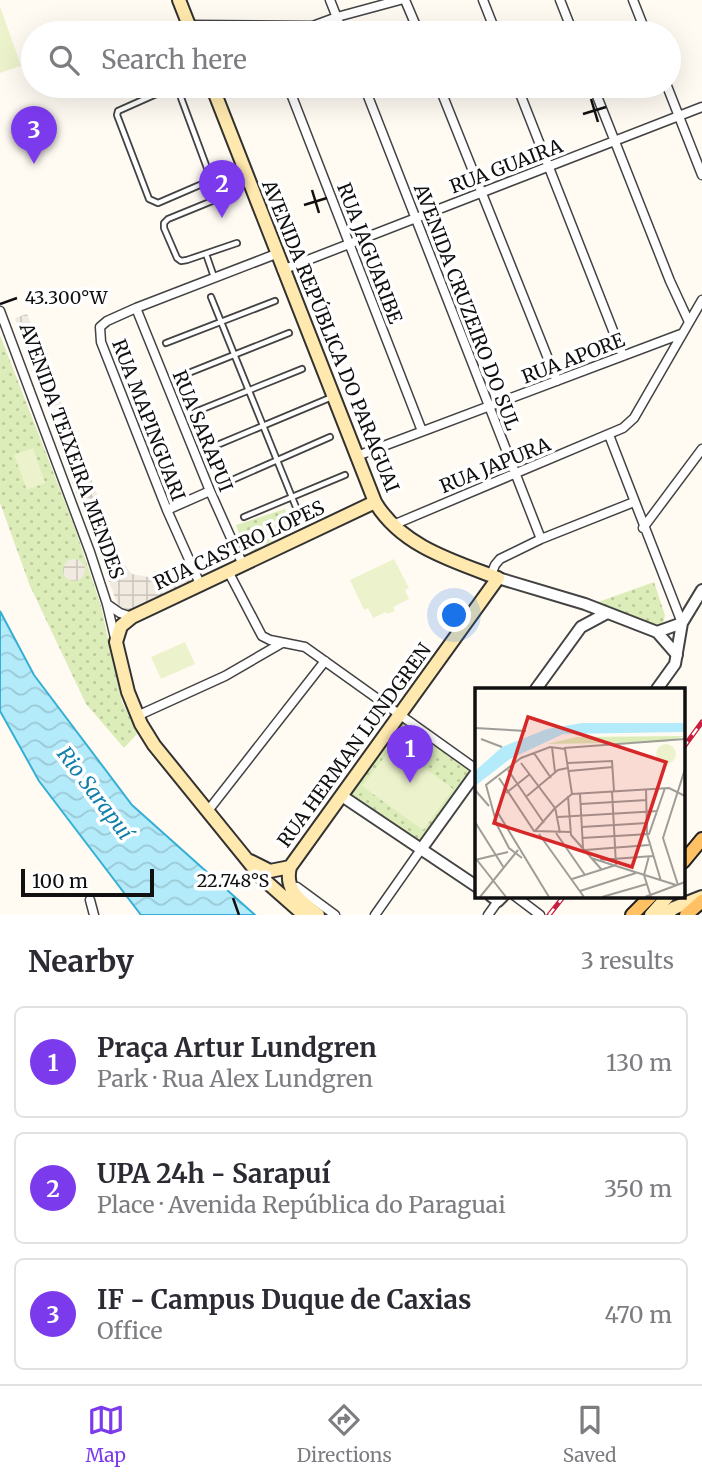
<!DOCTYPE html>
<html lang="en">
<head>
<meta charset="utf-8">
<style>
  body { margin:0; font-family:Merriweather,serif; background:#f2f2f3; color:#2b2b33 }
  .scale { position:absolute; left:21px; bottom:18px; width:133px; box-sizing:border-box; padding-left:7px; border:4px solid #101010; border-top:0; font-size:19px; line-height:24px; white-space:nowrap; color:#101010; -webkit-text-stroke:5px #fff; paint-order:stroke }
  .you { position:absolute; left:455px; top:616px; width:24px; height:24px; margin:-18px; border:5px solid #fff; border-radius:50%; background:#1a73e8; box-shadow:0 0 0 10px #1a73e833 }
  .badge { display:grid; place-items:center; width:46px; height:46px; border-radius:50%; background:#7c3aed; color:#fff; font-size:23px; font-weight:700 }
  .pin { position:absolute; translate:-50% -58px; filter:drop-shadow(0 2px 4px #0008) }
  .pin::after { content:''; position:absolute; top:37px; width:24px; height:21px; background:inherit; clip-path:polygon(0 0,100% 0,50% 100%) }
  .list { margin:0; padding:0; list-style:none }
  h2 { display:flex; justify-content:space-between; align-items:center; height:91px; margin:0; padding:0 28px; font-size:30px }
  h2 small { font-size:23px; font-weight:400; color:#7c7c81 }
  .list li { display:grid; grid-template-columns:46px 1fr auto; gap:21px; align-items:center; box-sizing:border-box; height:112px; margin:0 14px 14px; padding:0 14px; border:2px solid #e1e1e2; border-radius:10px }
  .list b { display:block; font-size:26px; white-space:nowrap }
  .list p { margin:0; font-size:23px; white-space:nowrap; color:#7c7c81 }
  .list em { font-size:23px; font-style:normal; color:#7c7c81 }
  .icon { flex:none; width:38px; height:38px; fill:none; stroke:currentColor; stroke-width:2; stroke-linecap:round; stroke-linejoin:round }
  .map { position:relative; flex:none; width:702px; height:915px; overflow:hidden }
  .search { position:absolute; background:#fff; box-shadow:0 7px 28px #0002; left:21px; right:21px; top:21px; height:77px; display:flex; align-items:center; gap:18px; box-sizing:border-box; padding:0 24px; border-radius:38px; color:#7c7c81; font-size:26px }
  .sheet { height:469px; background:#fff }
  nav { display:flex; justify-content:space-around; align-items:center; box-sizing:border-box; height:98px; border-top:2px solid #e1e1e2; background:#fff; font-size:19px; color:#7c7c81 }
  nav a { display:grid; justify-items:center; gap:4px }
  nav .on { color:#7c3aed }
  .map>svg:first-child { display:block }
  .green { fill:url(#green-dots) }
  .pitch { fill:#ecf3cc }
  .plaza { fill:url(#plaza-grid) }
  .water { fill:url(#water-waves); stroke:#36afd6; stroke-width:2 }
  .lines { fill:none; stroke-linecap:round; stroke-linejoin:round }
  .service-casing { stroke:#434343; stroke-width:8 }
  .minor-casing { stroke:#434343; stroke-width:11 }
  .tertiary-casing { stroke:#434343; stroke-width:14 }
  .secondary-casing { stroke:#323232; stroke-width:16 }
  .primary-casing { stroke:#212121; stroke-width:16 }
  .service { stroke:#fff; stroke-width:4.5 }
  .minor { stroke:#fff; stroke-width:8 }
  .tertiary { stroke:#fff; stroke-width:10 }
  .secondary { stroke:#ffe9ae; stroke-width:12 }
  .primary { stroke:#ffc163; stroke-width:12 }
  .rail-casing { stroke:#ca1e41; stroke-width:5 }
  .rail { stroke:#fff; stroke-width:2.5; stroke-dasharray:8; stroke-linecap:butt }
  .ticks { fill:none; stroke:#101010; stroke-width:2.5 }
  .labels { text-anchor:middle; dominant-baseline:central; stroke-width:7; stroke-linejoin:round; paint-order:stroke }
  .street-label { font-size:19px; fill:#101010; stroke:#fff }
  .water-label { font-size:21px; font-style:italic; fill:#107fab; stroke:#fff }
  .inset-road { fill:none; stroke:#9f9d98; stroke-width:2 }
  .view { fill:#d62828; fill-opacity:0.15; stroke:#d62828; stroke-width:3.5 }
  .inset-edge { fill:none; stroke:#101010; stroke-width:3.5 }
  .ticks-label { font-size:18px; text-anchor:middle; fill:#101010; stroke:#fff; stroke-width:7; stroke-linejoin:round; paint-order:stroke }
</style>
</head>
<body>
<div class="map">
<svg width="702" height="915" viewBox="0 0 702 915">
  <defs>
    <pattern id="green-dots" width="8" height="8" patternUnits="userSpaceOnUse" patternTransform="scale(1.75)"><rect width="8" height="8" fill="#dcedb9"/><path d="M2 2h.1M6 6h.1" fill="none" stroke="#bcca9e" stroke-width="1.8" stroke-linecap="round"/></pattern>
    <pattern id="plaza-grid" width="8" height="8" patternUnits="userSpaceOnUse" patternTransform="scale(1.75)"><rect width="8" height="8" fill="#f1eae0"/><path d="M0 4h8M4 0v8" fill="none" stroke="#cec8bf"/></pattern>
    <pattern id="water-waves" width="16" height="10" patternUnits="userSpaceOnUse" patternTransform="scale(1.75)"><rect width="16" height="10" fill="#b4ebfa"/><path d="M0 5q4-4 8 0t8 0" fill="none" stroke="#9ac8d5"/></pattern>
  </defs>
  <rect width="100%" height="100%" fill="#fffbf3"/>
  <path class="green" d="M0,335l75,193 26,78 21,96 16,31 -14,15 -38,-44 -56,-118 -30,-83z
    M285,509l9,21 -42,22 -6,-1 -10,-26z
    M654,582l11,33 -2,9 -8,1 -57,-23z
    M402,721l71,50 -52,73 -73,-49z"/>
  <path class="pitch" d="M0,6l21,60 -21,7z
    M33,448l12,35 -18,7 -13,-35z
    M394,559l15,29 -4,2 4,9 -16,8 2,4 -7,3 -2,-2 -13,6 -5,-10 -4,2 -14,-30z
    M185,642l10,22 -34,15 -10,-22z
    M394,745l59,44 -30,41 -61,-44z"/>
  <path class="plaza" d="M27,314l98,252 7,8 22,4 31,-9 6,15 -60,27 -10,-4 -4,-4 -59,-159 7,-9 -39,-105 -9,-6 -2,-6z
    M63 570a11 11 0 1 1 22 0a11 11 0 1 1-22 0Z"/>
  <path class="water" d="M0,611l34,64 98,130 123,110h-114l-102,-134 -39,-70z"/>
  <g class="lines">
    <defs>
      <path id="service" d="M180,95l30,81 -1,5 -51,22 -9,-4 -32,-84 1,-4 45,-20 6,-1 11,5 25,-9
        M217,199l-49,20 -4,4v5l13,30 4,3 6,-1 50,-17
        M206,254l8,23
        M211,297l89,220
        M166,343l109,-42
        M181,376l108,-43
        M195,412l107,-43
        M210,448l122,-51
        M223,484l107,-47
        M244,517l101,-42"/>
      <path id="minor" d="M330,0l13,33
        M405,0l14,33
        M483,0l13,33
        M560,0l13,33
        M633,0l13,33
        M189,25l122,1
        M294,33l43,-16 63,-17
        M288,86l134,345
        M364,86l177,453
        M439,86l118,295
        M517,86l106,270
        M593,86l77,195 19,41
        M667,86l35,89
        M282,270l420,-163
        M136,308l74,183 33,74
        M0,311l90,241 17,52 8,34
        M609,435l73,188
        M357,456l324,-122
        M167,510l43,-19
        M393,525l230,-97 11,-10 68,-118
        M643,528l59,-79
        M228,571l34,65 8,4 35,7 171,122
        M491,575l4,-10 5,-6 41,-20 93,-37
        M200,584l-33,-74 -66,-168 -1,-15 7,-6 29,-13 140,-54
        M107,604l13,9 12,4
        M137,716l88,-40 57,-33
        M207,812l118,-151
        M297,887l38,28
        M515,896l25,19
        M90,900l4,15
        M375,915l47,-67
        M488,915l10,-14"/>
      <path id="tertiary" d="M498,578l87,26 72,28 20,23
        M657,632l25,-9
        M536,689l45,-62 26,-14
        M657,689l18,-25 7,-41 20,-33
        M342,796l134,90
        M422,848l54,-75
        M491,896l7,5 5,-5"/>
      <path id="secondary" d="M179,0l13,33
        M212,86l163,416c26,44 78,59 123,76l-208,289c-6,24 11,34 28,48
        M250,861l20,10 20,-4
        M304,915l-43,-38 -107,-132 -13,-21 -13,-32 -12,-50 5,-16 11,-9 243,-115
        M651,915l17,-19
        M665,915l9,-7 28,-11"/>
      <path id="primary" d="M683,862l19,-23
        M632,915l19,-19
        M686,915l16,-14"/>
    </defs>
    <use href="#service" class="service-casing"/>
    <use href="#minor" class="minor-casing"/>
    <use href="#tertiary" class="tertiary-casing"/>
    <use href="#secondary" class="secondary-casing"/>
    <use href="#primary" class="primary-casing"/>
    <use href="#service" class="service"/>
    <use href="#minor" class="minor"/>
    <use href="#tertiary" class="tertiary"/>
    <use href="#secondary" class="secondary"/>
    <use href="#primary" class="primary"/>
    <defs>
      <path id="rail" d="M683,748l19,-26
        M549,915l15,-19"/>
    </defs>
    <use href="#rail" class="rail-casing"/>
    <use href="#rail" class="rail"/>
  </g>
  <path class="ticks" d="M591,99l7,23M583,114l23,-7M312,190l7,23M304,205l23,-7M0,304l17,-6M233,898l6,17"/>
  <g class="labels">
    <g class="street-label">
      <text transform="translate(506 166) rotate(-21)">RUA GUAIRA</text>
      <text transform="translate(370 253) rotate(69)">RUA JAGUARIBE</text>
      <text transform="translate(467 307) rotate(69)">AVENIDA CRUZEIRO DO SUL</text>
      <text transform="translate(331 336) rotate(68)">AVENIDA REPÚBLICA DO PARAGUAI</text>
      <text transform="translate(573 358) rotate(-21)">RUA APORE</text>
      <text transform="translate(149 420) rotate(69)">RUA MAPINGUARI</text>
      <text transform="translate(203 431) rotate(68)">RUA SARAPUI</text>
      <text transform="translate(72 451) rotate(70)">AVENIDA TEIXEIRA MENDES</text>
      <text transform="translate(495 465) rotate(-22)">RUA JAPURA</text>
      <text transform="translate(239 545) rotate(-25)">RUA CASTRO LOPES</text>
      <text transform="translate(354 745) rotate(-54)">RUA HERMAN LUNDGREN</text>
    </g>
    <g class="water-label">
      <text transform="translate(95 793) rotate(53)">Rio Sarapuí</text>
    </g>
  </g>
  <g transform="translate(475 688)">
    <rect width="210" height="210" fill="#fffbf3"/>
    <path d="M210,48l-20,6 -118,2 30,-7z" fill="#dcedb9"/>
    <path d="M181 66a10 10 0 1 1 20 0a10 10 0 1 1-20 0Z" fill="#ecf3cc"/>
    <path d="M107,35h103v9l-122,2 -53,25 -35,27v-15l27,-24 45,-18z" fill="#b4ebfa"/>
    <path class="inset-road" d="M0,40l51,3M6,51l21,8M77,59l3,25M89,60l121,-9M59,65l17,25M46,75l34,45 17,-14 97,-6 16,8M93,75l44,-2 2,30M33,82l36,53M94,83l44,-4M24,90l35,53 37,1M171,101l1,45 14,47M0,102l14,16M31,105l24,-19M105,106l3,54M52,108l31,-26 10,-2M93,108l3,39 31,35M106,116l66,-4M80,119l5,26M23,125l51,84M83,129l100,-6M0,134l29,46M21,135l13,25 13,10M22,137l-11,-40 35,-27 29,-11 15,2 7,45M107,139l65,-4M60,143l20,-23M81,145l29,42M64,146l45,63M107,150l67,-4 16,-46M110,162l64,-5M174,168l-5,19 7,22M116,170l85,27M0,172l33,-8M2,172l29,37M125,172l53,-4M97,191l44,-14 -4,-74M203,197l-15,-47 22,-69M105,203l56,-18M5,209l38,-47M127,209l45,-13M170,209l40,-15"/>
    <path class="view" d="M53,29l138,45 -34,105 -138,-44z"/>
    <rect width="210" height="210" class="inset-edge"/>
  </g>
  <g class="ticks-label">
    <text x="66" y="304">43.300°W</text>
    <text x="233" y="887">22.748°S</text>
  </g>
</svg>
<div class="scale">100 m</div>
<div class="you"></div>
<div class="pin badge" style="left:410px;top:783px">1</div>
<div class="pin badge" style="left:222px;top:218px">2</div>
<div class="pin badge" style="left:34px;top:164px">3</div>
<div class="search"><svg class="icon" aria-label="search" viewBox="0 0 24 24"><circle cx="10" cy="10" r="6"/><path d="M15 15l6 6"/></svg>Search here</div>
</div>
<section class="sheet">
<h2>Nearby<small>3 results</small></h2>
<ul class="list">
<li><span class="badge">1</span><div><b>Praça Artur Lundgren</b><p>Park · Rua Alex Lundgren</p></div><em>130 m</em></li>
<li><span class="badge">2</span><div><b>UPA 24h - Sarapuí</b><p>Place · Avenida República do Paraguai</p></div><em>350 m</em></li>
<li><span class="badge">3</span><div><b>IF - Campus Duque de Caxias</b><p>Office</p></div><em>470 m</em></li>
</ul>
</section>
<nav>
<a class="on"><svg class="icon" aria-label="map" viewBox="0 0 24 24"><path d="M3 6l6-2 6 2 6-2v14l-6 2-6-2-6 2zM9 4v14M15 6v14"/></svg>Map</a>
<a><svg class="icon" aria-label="directions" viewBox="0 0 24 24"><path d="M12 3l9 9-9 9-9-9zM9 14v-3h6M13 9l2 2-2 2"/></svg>Directions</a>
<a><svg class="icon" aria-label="saved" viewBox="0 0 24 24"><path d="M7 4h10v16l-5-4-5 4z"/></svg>Saved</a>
</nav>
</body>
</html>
